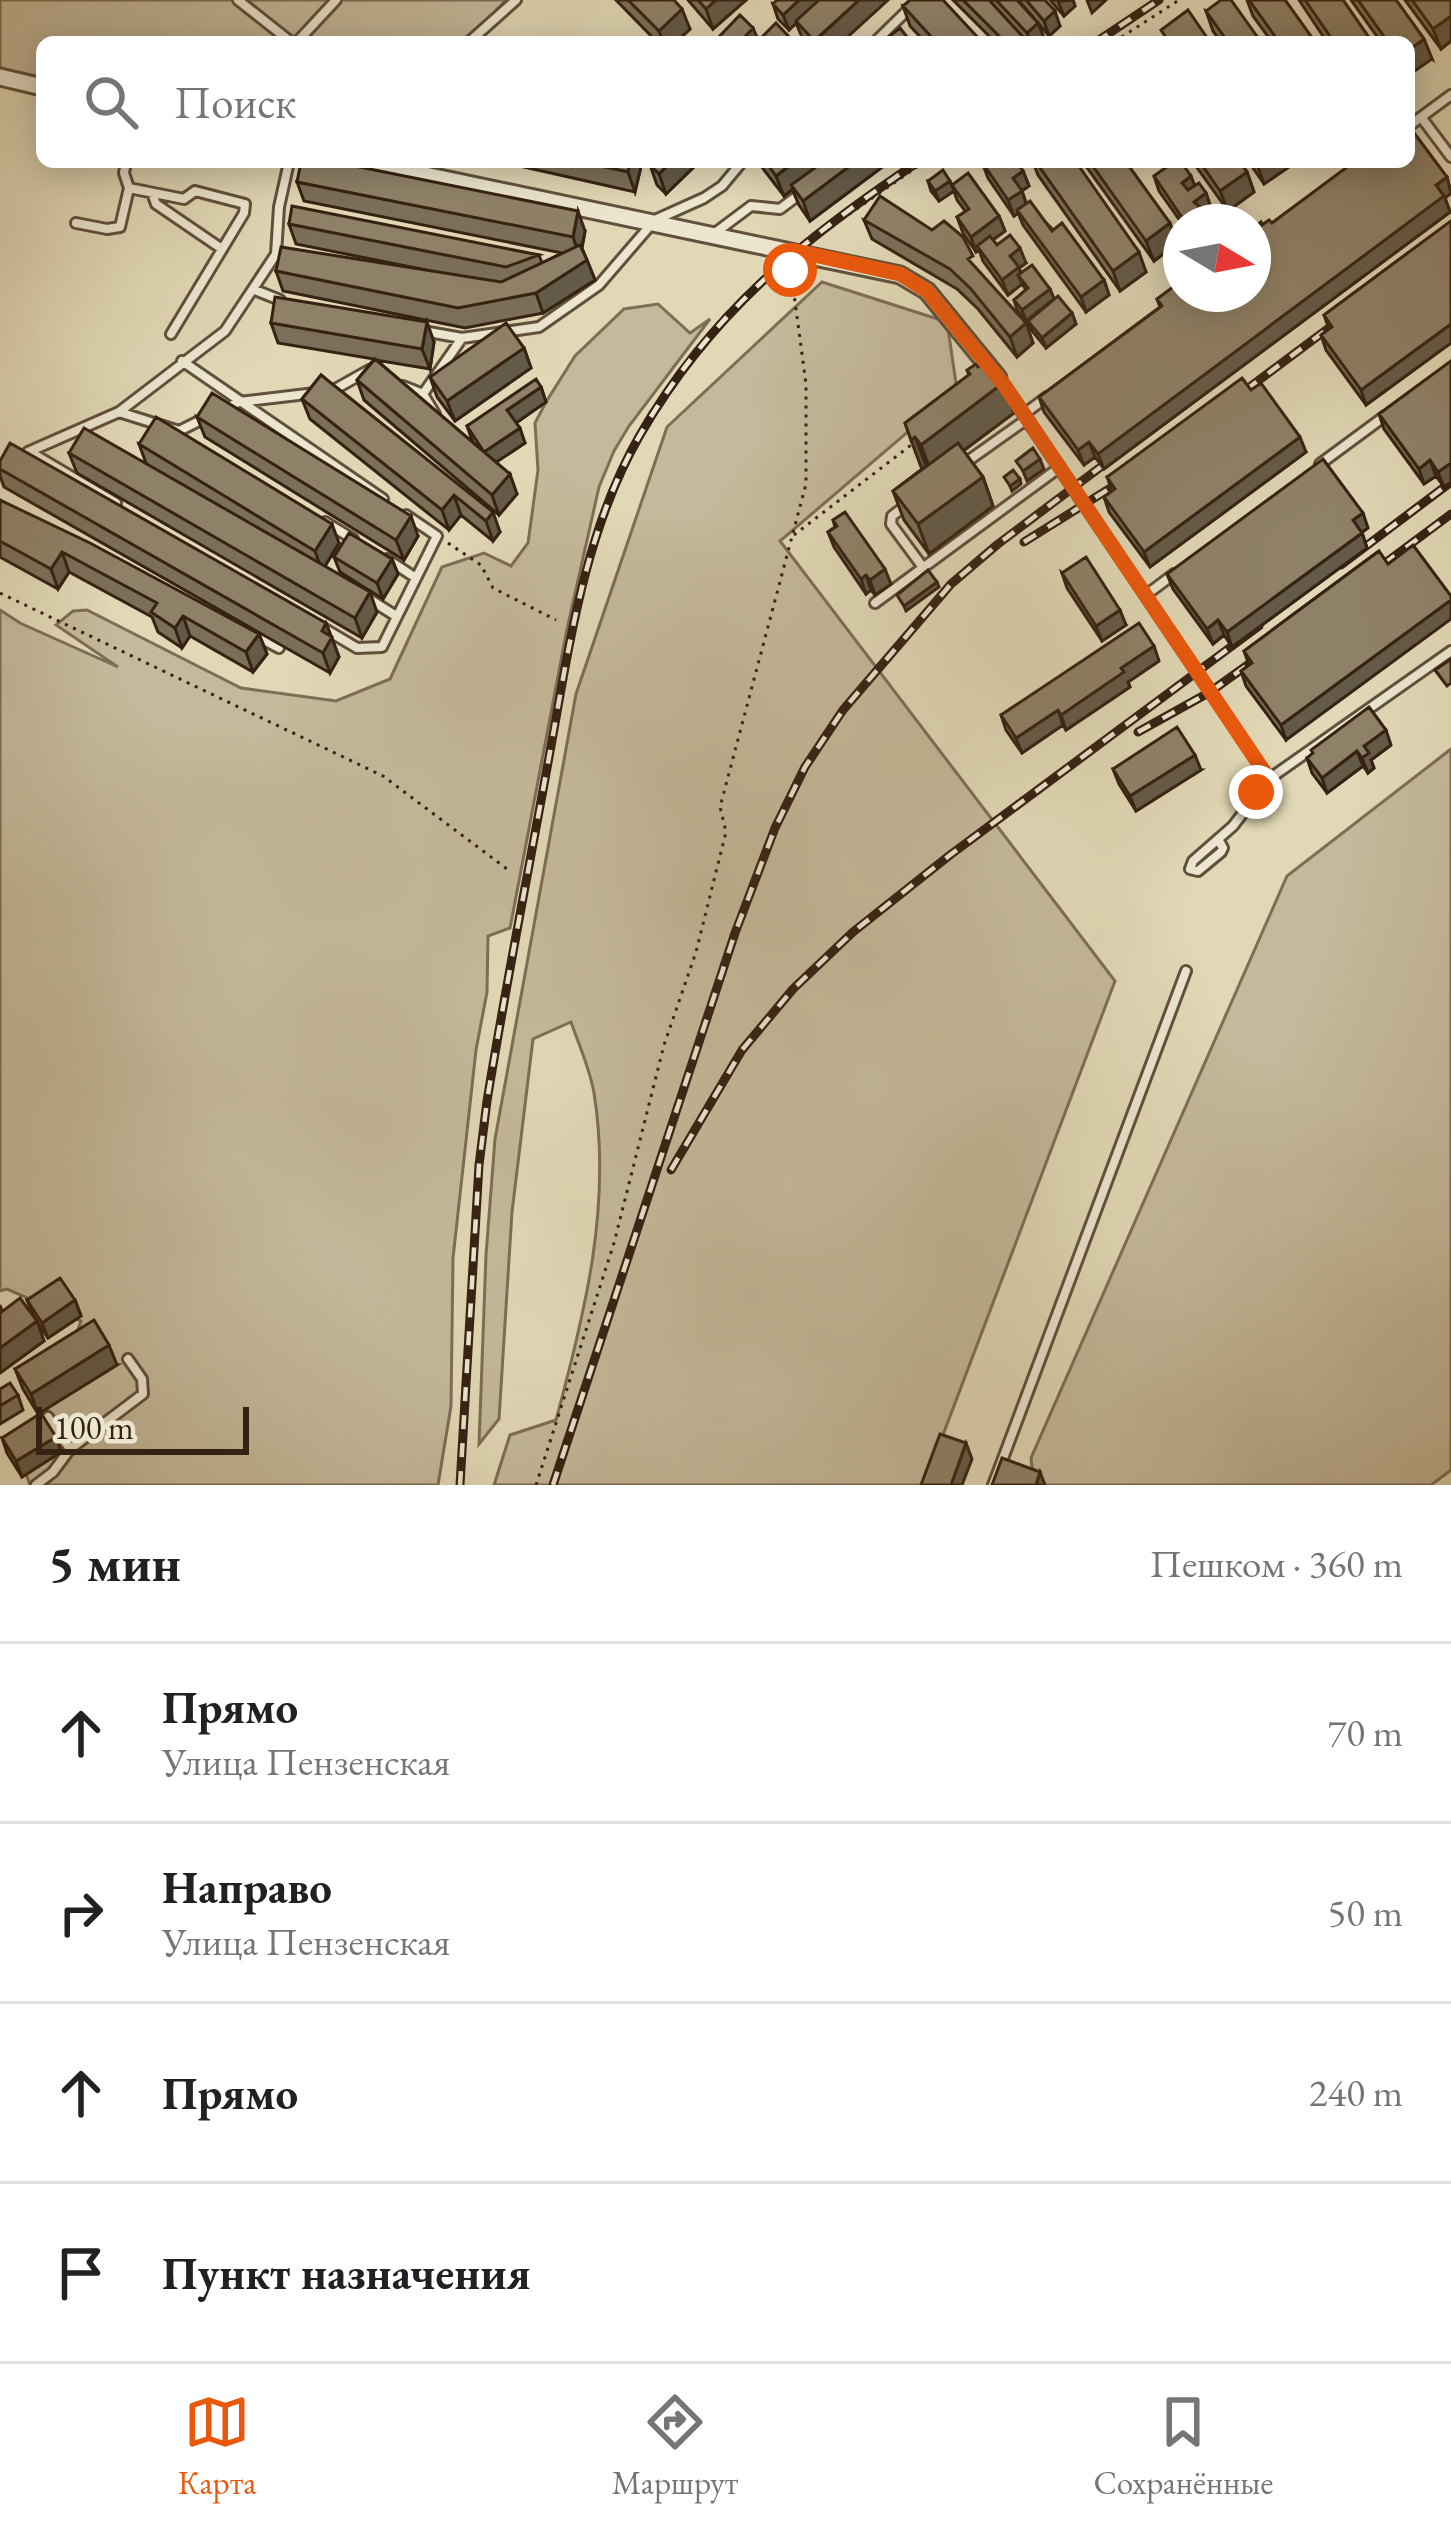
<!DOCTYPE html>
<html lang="ru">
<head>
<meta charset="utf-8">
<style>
  body { margin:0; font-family:"EB Garamond",serif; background:#f6f6f6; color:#202124 }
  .compass { position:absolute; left:1163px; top:204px; width:108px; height:108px; border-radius:50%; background:#fff; box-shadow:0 6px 30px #0003; rotate:100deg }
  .scale { position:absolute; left:36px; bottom:30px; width:213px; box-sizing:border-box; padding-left:12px; border:6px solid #362212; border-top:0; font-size:33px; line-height:42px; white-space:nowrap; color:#362212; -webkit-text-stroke:9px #ece6d0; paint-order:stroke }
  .stop { position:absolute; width:36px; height:36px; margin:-27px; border:9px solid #ea580c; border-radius:50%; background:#fff }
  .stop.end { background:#ea580c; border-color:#fff; box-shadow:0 3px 12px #0008 }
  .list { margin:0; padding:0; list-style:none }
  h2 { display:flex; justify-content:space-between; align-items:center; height:156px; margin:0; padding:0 48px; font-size:51px }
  h2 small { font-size:39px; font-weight:400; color:#757577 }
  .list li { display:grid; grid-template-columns:78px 1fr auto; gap:36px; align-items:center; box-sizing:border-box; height:180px; padding:0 48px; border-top:3px solid #e0e0e0 }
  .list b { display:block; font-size:45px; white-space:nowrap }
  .list p { margin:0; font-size:39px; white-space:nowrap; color:#757577 }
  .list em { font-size:39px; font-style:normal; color:#757577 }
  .icon { flex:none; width:66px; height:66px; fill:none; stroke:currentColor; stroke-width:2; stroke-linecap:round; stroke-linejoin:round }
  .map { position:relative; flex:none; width:1451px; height:1485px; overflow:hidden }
  .search { position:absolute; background:#fff; box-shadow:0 6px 30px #0003; left:36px; right:36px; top:36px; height:132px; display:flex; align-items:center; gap:30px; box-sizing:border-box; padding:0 42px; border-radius:18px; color:#757577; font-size:45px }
  .sheet { height:876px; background:#fff }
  nav { display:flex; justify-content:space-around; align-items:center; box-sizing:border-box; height:168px; border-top:3px solid #e0e0e0; background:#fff; font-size:33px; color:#757577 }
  nav a { display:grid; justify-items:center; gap:6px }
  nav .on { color:#ea580c }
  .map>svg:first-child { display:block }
  .green { fill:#c4b99a; stroke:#7d6e56; stroke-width:3 }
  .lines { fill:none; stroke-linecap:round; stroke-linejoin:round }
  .lane-casing { stroke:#61503b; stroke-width:14 }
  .street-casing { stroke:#61503b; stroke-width:21 }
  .path { stroke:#362212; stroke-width:3; stroke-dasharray:3 6; stroke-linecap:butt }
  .lane { stroke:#ece6d0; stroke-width:8 }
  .street { stroke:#ece6d0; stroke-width:15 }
  .rail-casing { stroke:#362212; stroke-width:9 }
  .rail { stroke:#ece6d0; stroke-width:4.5; stroke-dasharray:14; stroke-linecap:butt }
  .wall { fill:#7b6f59; stroke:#362212; stroke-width:3 }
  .shaded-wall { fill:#645a48; stroke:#362212; stroke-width:3 }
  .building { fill:#8f8167; stroke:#362212; stroke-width:3 }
  .route { stroke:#ea580c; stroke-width:15 }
</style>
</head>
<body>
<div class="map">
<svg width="1451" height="1485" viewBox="0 0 1451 1485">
  <rect width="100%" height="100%" fill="#e1d8b6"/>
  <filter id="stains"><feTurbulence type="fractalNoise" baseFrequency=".00167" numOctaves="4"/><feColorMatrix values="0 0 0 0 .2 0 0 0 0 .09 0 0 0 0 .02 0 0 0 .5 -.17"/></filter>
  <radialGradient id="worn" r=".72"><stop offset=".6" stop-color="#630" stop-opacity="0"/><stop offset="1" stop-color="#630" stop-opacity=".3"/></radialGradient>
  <path class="green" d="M0,0h507l-10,9 3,3 -33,30h-425v36l-42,-10z
    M822,282l125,40 10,68 -177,151 335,440 -191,504h-430l16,-50 46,-15c29,-107 56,-216 38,-327 -4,-24 -15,-48 -23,-71l-38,17 -21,173 -13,207 -20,25 7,-189 9,-116 81,-445 91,-267z
    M658,304l32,29 20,-14 -81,107 -15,25 -15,36 -32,142 -57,299 -22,8 -1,56 -11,58 -23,208 -2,148 -13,79h-408l-8,-23 37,-77 22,-64 -74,-32 -7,2v-681l20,13 98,44 -62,-42 17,-14 14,-1 154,78 95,13 54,-22 52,-112 42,-14 27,13 17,-23 10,-73 -3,-47 11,-21 29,-46 49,-47z
    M1451,749v721l-20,15h-397l-3,-27 256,-582z"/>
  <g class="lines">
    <defs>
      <path id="lane" d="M238,0l53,42
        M297,42l39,-42
        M469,42l47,-42
        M875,42l43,-42
        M1421,117l30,40
        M1409,126l42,-31
        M129,188l55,11 11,-8 50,13 -1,9 -73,121
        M152,193l4,11 66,45
        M76,223l31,6 13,-2 9,-39 -5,-15 2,-11
        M715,233l36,-27 29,3 20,-15
        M255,290l25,10
        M423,331l39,7 77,-11 60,-42 56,-65 49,-22 18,-12 20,-24
        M182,361l201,138
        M1000,380l269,399
        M403,386l20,8 12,20
        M330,392l39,-22
        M423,394l39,-56
        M224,409l15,-7 76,-9
        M119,412l60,19 26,-13
        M1024,414l23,-17
        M28,452l91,-40 106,-81 51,-77 3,-47 10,-45
        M30,452l86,51
        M965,463l62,-44
        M1320,464l65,-48
        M909,503l-17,13 -1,8 31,42
        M325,522l28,17
        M387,559l29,19
        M1146,595l28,-21
        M366,597l30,19
        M875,603l185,-136
        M325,629l32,19 25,-1 55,-111 -31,-21
        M256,636l23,12
        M1218,839l5,9 -2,4 -23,19 -8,-2 3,-8 40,-35 36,-47 182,-128
        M48,1417l22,32
        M36,1485l17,-13 17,-23 73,-55 -1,-15 -14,-20
        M993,1485l193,-514"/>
      <path id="street" d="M0,77l42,10
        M363,162l537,113 27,16 71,87"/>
    </defs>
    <use href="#lane" class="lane-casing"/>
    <use href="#street" class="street-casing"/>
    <path class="path" d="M1114,42l65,-42
      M812,240l112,-78
      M794,535l121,-93
      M448,543l33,22 12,23 63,32
      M0,593l383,183 128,96
      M536,1485l78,-242 50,-198 32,-93 30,-120 -6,-25 86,-323v-100l-16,-120"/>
    <use href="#lane" class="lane"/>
    <use href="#street" class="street"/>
    <defs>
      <path id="rail" d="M1096,42l63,-42
        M1223,407l134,-100
        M1024,542l112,-70
        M1341,565l110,-83
        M1361,581l90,-67
        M1138,732l72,-40 64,-46
        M671,1170l71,-120 51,-61 60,-57 97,-77 309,-229
        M460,1485l19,-320 8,-64c18,-111 40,-222 60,-333 21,-112 35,-233 93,-333 71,-123 163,-196 278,-273
        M553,1485l182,-552 40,-105 30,-61 38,-57 108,-126 47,-40 128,-96"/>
    </defs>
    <use href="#rail" class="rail-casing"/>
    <use href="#rail" class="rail"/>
  </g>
  <path class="wall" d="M616,0h58l16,29 -14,13h-19z
    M688,0h58l-33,29z
    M953,0h64l17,18 -16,-18h27l15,26 -11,10 -11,-13 6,15 -5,4h-12l-3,-3 1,3h-30z
    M1050,0h23l2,6 -11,10z
    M1247,0h38l30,42h-43l-19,-26z
    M1299,0h44l29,42h-45z
    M1351,0h45l28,39 8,20 -23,-17h-28z
    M1405,0h46v41l-10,8z
    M773,4l69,38h-38l-8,-19 -7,7 -11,-11z
    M903,6l79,36h-57l-15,-16z
    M1206,11l55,31h-40l-8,-11z
    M502,162h140l-7,30z
    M699,162l-33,32 -9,-9 -7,-20z
    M758,162h131l-79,59 -11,-16 -7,-16 -8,7z
    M982,162l41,9 6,15 -7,5 4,12 78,77 5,15 -23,17 -63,-87 -5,-12 -4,3 -26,-38z
    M1033,162h43l70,110 -26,19 -82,-116z
    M1083,162h43l51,81 -23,18z
    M1161,162h20l14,24 11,7 5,15 -8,7 2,7h-24l-22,-31 -5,-15 10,-7z
    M1193,162h47l7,10 7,20 -26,19z
    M1249,162h40l1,4 -26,18z
    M1342,162l105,15 4,16 -6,5 5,14 -346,257 -9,-12 -11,8 -40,-53 -5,-15 121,-90 -3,-8 105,-74 10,-2 73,-54z
    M928,181l24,3 47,32 6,15 -12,9 4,5 29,18 -7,5 2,5 29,16 4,10 -28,22 -9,-11 -3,-10 12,-10 -4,-6 -14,11 -25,-34 -4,-11 -3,2 -13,-19 -6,-16 9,-5 -9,-12 -3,-9 -15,10 -8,-10z
    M297,182l288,49 -3,17 13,32 -52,33 -78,15 -182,-37 -7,-20h155l-135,-27 -7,-20 250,31 3,8 20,-10 -258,-52z
    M864,220l114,51 48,52 7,20 -16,14 -39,-48 -21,-20 -85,-50z
    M1451,221v122l-85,62 -40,-55 -5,-15 8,-6 -5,-14z
    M1072,313l4,11 -30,24 -14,-17 -4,-10z
    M271,323l163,19 -4,27 -54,-9 97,83 -6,-17 74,-39 5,15 -30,21 9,20 -29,19 21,32 -18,21 -135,-115 -7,-20 17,-21 -96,-16z
    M524,348l7,20 -76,53 -18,-24 -7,-20z
    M1451,361v121l-7,5 -8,-11 -12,8 -40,-55 -5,-15z
    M967,370l47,43 -51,38 20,26 10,29 -64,48 -25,-34 -11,-29 29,-22 -17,-46 64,-48z
    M321,375l179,157 -7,9 -32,-26 -12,15 -139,-111 -8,-20z
    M1251,390l55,62 -156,115 -41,-55 -5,-15 8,-6 -5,-14z
    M197,417l221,119 -14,24 -199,-123z
    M139,444l200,99 -14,23 52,46 -15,26 -285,-165 -8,-20 77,10z
    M0,461l326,162 13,34 -9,16 -326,-186 -4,-11z
    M0,500l259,134 8,20 -14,18 -63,-36 -8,12 -24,-16 -6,-15 -83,-45 -11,17 -58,-32z
    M833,520l58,64 -16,11 -4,-5 -5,4 -32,-47 -6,-15 7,-5z
    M1368,528l-6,4 5,16 -135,99 -8,-12 -11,9 -40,-55 -6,-15z
    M1379,551l-93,189 -40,-54 -5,-15 8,-6 -5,-14z
    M334,557l58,2 6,15 -15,25 -43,-27z
    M1062,573l64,52 -24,16 -35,-53z
    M1159,661l-31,21 2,5 -64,43 -3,-5 -41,28 -16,-23 -5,-15z
    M1391,745l-20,15 3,8 -6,5 -5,-7 -36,27 -15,-20 -5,-15z
    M1113,769l88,1 -65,41 -17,-27z
    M27,1300h48l6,16 -33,22 -11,-16 7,19 -44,32v-68l2,6 32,6z
    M117,1365l-79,49 -15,-25 -8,-20z
    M0,1389l18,6 5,15 -23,14z
    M2,1438l59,14 -39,25 -15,-24z"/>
  <path class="shaded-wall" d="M716,0h30l-33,29 -7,-20z
    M799,0h22l-32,30 -6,-15z
    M859,0h29l-46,42h-28z
    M1073,0l2,6 -11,10 -6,-15z
    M1087,0h19l-14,13z
    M682,9l8,20 -14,13h-13l-4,-11z
    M1055,11l5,15 -11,10 -5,-15z
    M1451,16v25l-10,8 -8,-20z
    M1038,23l6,15 -5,4h-9l-3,-9z
    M753,28l6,14h-19z
    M1424,39l8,20 -23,16v-25z
    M630,162h12l-7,30 -7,-20z
    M671,162h28l-33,32 -7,-20z
    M794,162h32l-42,34 -8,-20z
    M855,162h34l-79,59 -7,-20z
    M1260,162h29l1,4 -26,18 -7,-20z
    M1023,171l6,15 -11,7 -5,-15z
    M1247,172l7,20 -26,19 -8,-20z
    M1191,176l6,15 -9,7 -6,-15z
    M1447,177l4,16 -6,5 5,14 -346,257 -6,-15z
    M950,181l4,10 -15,10 -4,-10z
    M1022,191l5,15 -13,10 -6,-16z
    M1206,193l5,15 -8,7 2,7h-20l-2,-3 11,-17z
    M578,211l7,20 -5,26 -7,-20z
    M999,216l6,15 -29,21 -5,-15z
    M1170,223l7,20 -23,18 -8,-20z
    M1020,248l6,15 -7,5 5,14 -6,-7 4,9 -14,11 -6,-15 8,-24z
    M1139,252l7,20 -26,19 -7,-20z
    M587,260l8,20 -52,33 -7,-20z
    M1104,280l5,15 -23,17 -5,-15z
    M1050,289l4,10 -28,22 -4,-11z
    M1072,313l4,11 -30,24 -4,-10z
    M427,322l7,20 -4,27 -8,-20z
    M1026,323l7,20 -16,14 -7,-20z
    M1451,324v19l-85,62 -5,-15z
    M524,348l7,20 -76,53 -8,-20z
    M1003,383l11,30 -82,61 -11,-29z
    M541,387l5,15 -33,23 -6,-15z
    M520,428l5,15 -36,24 -5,-15z
    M915,437l11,29 -4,3 -11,-29z
    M1300,437l6,15 -156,115 -6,-15z
    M1089,442l6,15 -11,8 -6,-15z
    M1040,459l4,10 -17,12 -4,-10z
    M1430,460l6,16 -12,8 -5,-15z
    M1451,463v19l-7,5 -6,-15z
    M510,474l7,20 -18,21 -7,-20z
    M983,477l10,29 -64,48 -11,-30z
    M1020,479l1,5 -9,7 -2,-5z
    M454,495l7,20 -12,15 -7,-20z
    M493,512l7,20 -7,9 -7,-20z
    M1363,513l5,15 -10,7 -5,-15z
    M411,516l7,20 -14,24 -8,-20z
    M332,524l7,19 -17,28 -7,-20z
    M1362,533l5,15 -135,99 -5,-15z
    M62,552l7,20 -11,17 -7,-20z
    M392,559l6,15 -15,25 -6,-16z
    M885,569l6,15 -16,11 -5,-15z
    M866,575l5,15 -5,4 -5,-15z
    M937,582l2,5 -33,24 -2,-5z
    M370,592l7,20 -15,26 -7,-20z
    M1451,600v19l-165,121 -5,-15z
    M1120,610l6,15 -24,16 -6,-15z
    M183,616l7,20 -8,12 -7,-20z
    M1218,620l6,15 -11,9 -6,-15z
    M326,623l13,34 -9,16 -7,-20 -1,-22z
    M259,634l8,20 -14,18 -7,-20z
    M1154,646l5,15 -31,21 2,5 -64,43 -5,-15 60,-47z
    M1058,710l5,15 -41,28 -6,-15z
    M1386,730l5,15 -20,15 3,8 -6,5 -6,-15 2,-12z
    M1357,751l6,15 -36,27 -5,-15z
    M1195,755l6,15 -65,41 -6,-15z
    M75,1300l6,16 -33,22 -6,-15z
    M37,1321l7,20 -44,32v-25z
    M109,1345l8,20 -79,49 -7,-20z
    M56,1437l5,15 -39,25 -6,-16z
    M966,1443l6,16 -10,26h-11z
    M1040,1472l5,13h-9z"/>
  <path class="building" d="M628,0h46l8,9 -23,22z
    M698,0h18l-10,9z
    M777,0h22l-16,15 -10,-11z
    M819,0h40l-45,41 -18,-20z
    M910,0h33l39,42h-46l-33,-36z
    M963,0h26l35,38 -4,4h-15z
    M996,0h21l21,23 -11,10z
    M1026,0h19l10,11 -11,10z
    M1221,0h10l30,42h-33l-22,-31z
    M1249,0h36l30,42h-36z
    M1305,0h38l29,42h-38z
    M1358,0h38l28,39 -15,11v-8h-21z
    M1412,0h39v16l-18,13z
    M1188,10l22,32h-41l-8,-12z
    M740,15l13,13 -13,14h-26z
    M776,23l18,19h-37z
    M900,28l11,14h-29z
    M1409,126l38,51 -11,8 8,11 -346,258 -9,-12 -11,8 -39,-53 123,-91 -5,-7 24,-18v13h72v-66l8,-6 1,3 7,-5 3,3 74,-55 -4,-6h67z
    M301,162h34l243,49 -5,26 -276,-55z
    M583,162h47l-2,10z
    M653,162h18l-12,12 -9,-9z
    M766,162h28l-18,14z
    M823,162h32l-52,39 -12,-16z
    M982,162h35l6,9 -10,7 9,13 -14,9z
    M1036,162h40l63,90 -26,19z
    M1090,162h36l44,61 -24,18z
    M1164,162h17l10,14 -9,7 6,7 11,-7 7,10 -12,9 6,5 -17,12 -29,-43 14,-10z
    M1200,162h40l7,10 -27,19z
    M943,170l7,11 -15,10 -7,-10z
    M968,173l31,43 -28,21 -14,-20 12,-8 -17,-24z
    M880,196l52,34 12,-9 19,16 10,19 -5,3 58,64 -16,14 -39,-48 -21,-20 -86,-49z
    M1030,201l22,30 10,-8 42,57 -23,17 -64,-87z
    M292,206l247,49 -33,12 -217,-43z
    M1451,221v103l-90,66 -40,-55 11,-8 -8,-12z
    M1010,235l10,13 -10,8 9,11 -17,13 -25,-34 13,-10 7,9z
    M580,245l7,15 -51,33 -78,15 -182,-37 5,-24 220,35z
    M1032,265l18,24 -28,21 -8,-10 14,-12 -10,-13z
    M1058,296l14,17 -30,25 -14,-17z
    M275,297l152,25 -5,27 -151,-26z
    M506,323l18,25 -77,53 -17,-24z
    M375,359l135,115 -18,21 -135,-115z
    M987,361l16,22 -82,62 -6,-8 -4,3 -6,-17 65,-49 -3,-4 9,-6 2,3z
    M1451,361v102l-13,9 -8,-12 -11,9 -40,-55z
    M321,375l172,137 -7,9 -32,-26 -12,15 -140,-111z
    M1242,378l9,12 10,-7 39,54 -156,115 -40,-55 11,-8 -8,-12z
    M536,379l5,8 -34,23 13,18 -36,24 -17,-26z
    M212,393l199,123 -15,24 -199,-123z
    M156,417l176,107 -17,27 -176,-107z
    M84,428l286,164 -15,26 -286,-165z
    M10,443l316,180 -4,8 10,6 -9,16 -323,-184v-8z
    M958,443l25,34 -65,47 -25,-33z
    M1033,448l7,11 -17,12 -7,-10z
    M1323,459l40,54 -10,7 9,13 -135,99 -9,-12 -11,9 -40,-55z
    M1013,470l7,9 -10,7 -6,-9z
    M0,500l90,43 169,91 -13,18 -63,-36 -8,12 -24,-16 6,-9 -95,-51 -11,17 -51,-28z
    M845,512l40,57 -15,11 -4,-5 -5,4 -33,-47 9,-6 -4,-6z
    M349,533l43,26 -15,24 -43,-26z
    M1413,545l38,51v4l-170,125 -40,-54 11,-8 -8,-12 135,-100 9,13z
    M1086,557l34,53 -24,16 -34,-53z
    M928,570l9,12 -33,24 -7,-11z
    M1139,623l15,23 -33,22 3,4 -63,43 -3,-5 -42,28 -15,-23z
    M1451,659v24l-4,3 -12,-16z
    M1369,707l17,23 -22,16 5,7 -7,5 -5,-7 -35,27 -15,-20 6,-5 -2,-3z
    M1177,727l18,28 -65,41 -17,-27z
    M60,1278l15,22 -33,23 -15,-23z
    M20,1298l17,23 -37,27v-35z
    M94,1320l15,25 -78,49 -16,-25z
    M10,1383l8,12 -18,11v-17z
    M41,1413l15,24 -40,24 -14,-23z
    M940,1434l26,9 -15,42h-30z
    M1002,1458l38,14 -4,13h-44z"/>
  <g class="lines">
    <path class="route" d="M790,270l6,-19 104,23 27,17 78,95 264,393 -13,13"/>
  </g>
  <rect width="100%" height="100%" filter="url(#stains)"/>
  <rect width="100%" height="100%" fill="url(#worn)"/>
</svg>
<svg class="compass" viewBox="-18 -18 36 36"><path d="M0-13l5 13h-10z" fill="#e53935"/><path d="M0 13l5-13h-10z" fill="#757577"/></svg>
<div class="scale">100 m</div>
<div class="stop" style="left:790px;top:270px"></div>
<div class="stop end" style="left:1256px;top:792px"></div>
<div class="search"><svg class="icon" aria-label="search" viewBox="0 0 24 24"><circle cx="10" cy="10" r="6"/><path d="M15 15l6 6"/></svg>Поиск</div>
</div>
<section class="sheet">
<h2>5 мин<small>Пешком · 360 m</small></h2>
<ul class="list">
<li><svg class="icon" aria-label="ahead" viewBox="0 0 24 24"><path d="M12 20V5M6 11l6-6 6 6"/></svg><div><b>Прямо</b><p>Улица Пензенская</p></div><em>70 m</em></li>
<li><svg class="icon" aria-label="right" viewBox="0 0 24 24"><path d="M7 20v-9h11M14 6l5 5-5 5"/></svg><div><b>Направо</b><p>Улица Пензенская</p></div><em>50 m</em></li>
<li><svg class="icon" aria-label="ahead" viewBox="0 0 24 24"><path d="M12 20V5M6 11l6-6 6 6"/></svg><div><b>Прямо</b></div><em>240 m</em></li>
<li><svg class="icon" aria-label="arrive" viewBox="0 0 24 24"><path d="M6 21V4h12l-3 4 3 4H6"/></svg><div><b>Пункт назначения</b></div></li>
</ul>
</section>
<nav>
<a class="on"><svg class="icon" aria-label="map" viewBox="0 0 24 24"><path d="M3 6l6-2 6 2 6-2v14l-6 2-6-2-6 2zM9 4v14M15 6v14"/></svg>Карта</a>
<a><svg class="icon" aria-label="directions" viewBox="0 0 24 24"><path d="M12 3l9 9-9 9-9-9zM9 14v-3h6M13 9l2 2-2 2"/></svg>Маршрут</a>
<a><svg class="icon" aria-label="saved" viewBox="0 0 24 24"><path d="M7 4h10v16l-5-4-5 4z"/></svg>Сохранённые</a>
</nav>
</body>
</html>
